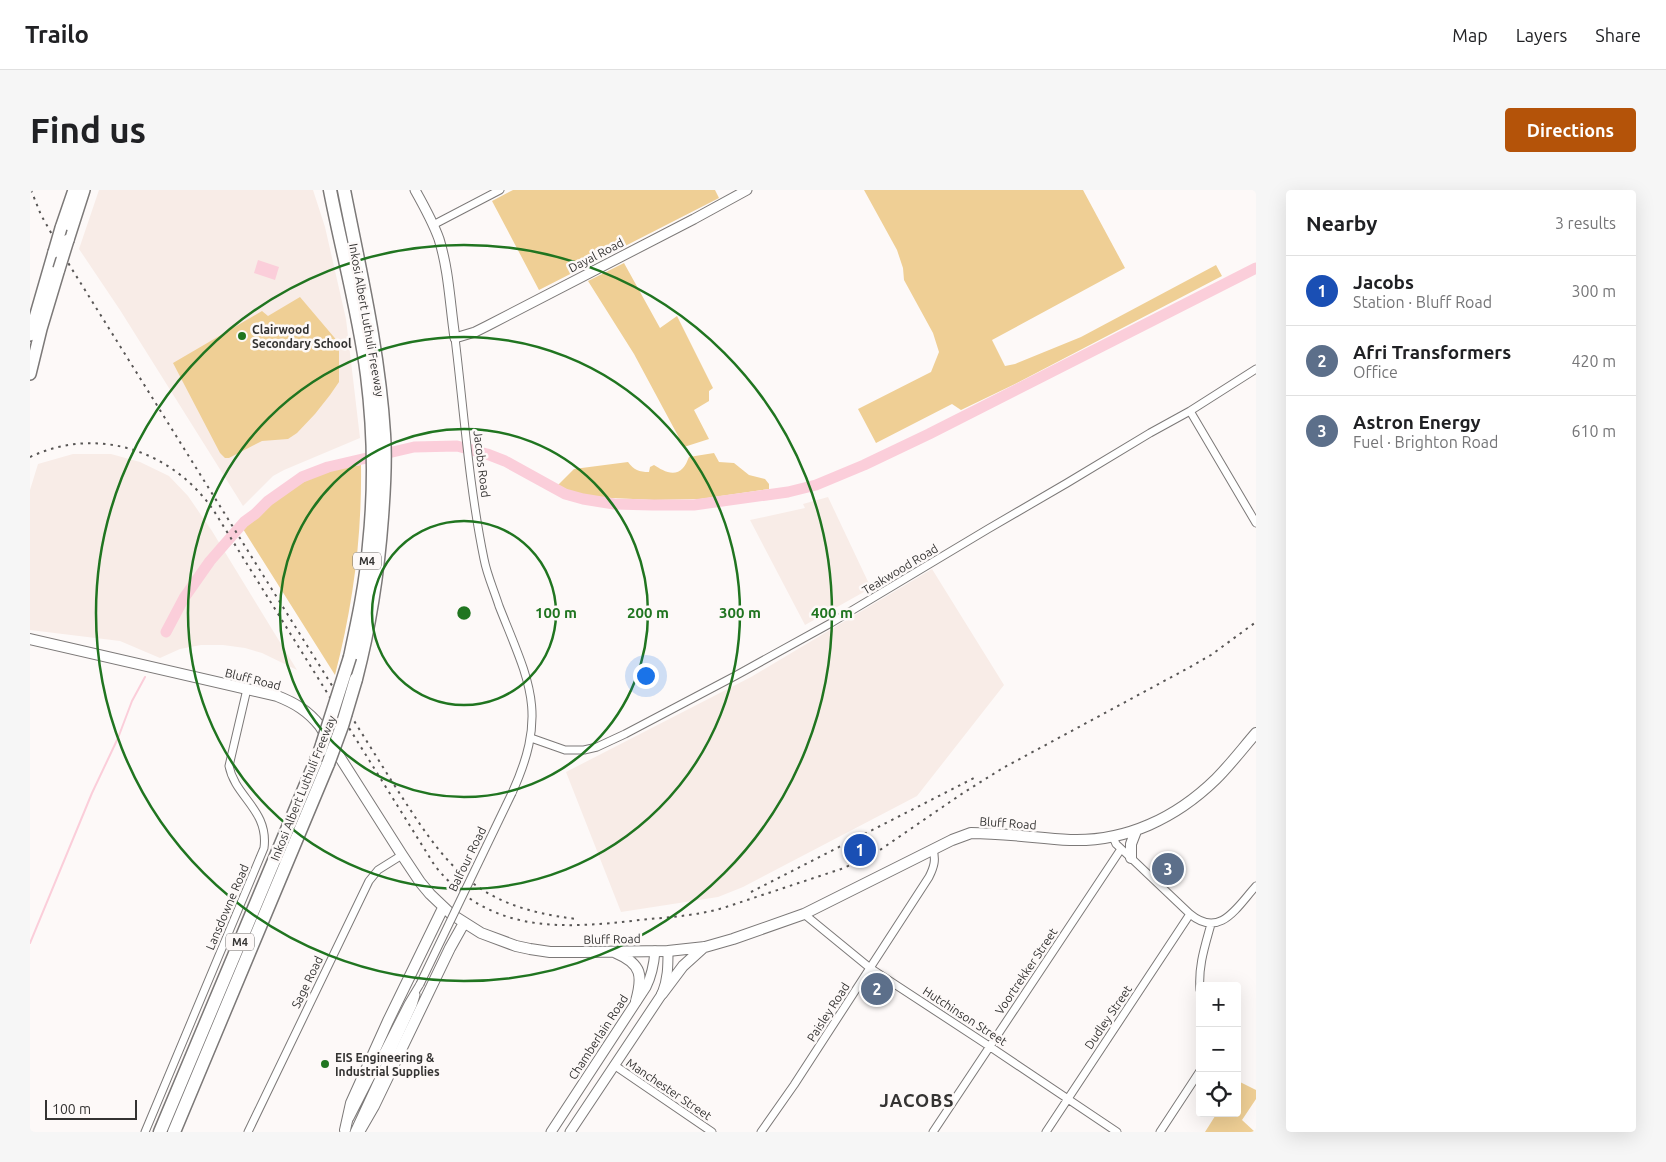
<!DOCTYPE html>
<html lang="en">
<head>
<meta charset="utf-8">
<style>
  body { margin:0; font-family:Ubuntu,sans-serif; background:#f6f6f6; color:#202124 }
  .controls { position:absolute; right:15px; bottom:15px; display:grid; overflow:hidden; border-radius:5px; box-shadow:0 5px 20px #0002 }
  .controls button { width:45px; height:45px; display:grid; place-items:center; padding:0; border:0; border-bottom:1px solid #e0e0e0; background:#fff; color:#202124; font:25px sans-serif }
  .scale { position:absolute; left:15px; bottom:12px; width:92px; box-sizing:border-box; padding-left:5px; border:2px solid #343332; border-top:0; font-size:14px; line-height:18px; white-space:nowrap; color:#343332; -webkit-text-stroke:4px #fdf9f8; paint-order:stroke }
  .you { position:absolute; left:615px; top:485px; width:18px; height:18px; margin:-12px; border:4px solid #fff; border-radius:50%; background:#1a73e8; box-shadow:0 0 0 8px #1a73e833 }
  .badge { display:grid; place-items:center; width:32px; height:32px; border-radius:50%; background:#b45309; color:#fff; font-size:16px; font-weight:700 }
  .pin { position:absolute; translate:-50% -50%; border:2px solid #fff; box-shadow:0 1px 5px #0006 }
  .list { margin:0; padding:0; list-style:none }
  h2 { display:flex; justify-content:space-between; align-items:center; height:65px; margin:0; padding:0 20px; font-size:21px }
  h2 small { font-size:16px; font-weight:400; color:#757577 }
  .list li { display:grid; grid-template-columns:32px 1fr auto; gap:15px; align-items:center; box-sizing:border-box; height:70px; padding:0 20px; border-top:1px solid #e0e0e0 }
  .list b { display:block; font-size:19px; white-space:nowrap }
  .list p { margin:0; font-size:16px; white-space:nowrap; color:#757577 }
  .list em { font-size:16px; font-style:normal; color:#757577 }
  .icon { flex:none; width:28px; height:28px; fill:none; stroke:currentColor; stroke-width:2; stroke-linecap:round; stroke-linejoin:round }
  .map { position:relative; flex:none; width:1226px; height:942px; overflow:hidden; border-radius:5px }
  header { display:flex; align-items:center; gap:30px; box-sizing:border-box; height:70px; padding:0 25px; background:#fff; border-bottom:1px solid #e0e0e0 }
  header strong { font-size:24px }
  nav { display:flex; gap:28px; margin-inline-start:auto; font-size:18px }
  .intro { display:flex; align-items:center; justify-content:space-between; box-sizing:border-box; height:120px; padding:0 30px }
  h1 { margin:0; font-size:35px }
  .button { padding:12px 22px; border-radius:5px; background:#b45309; color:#fff; font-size:18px; font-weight:700 }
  main { display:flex; gap:30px; padding:0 30px }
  aside { flex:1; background:#fff; border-radius:5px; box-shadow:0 5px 20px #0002 }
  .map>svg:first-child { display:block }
  .built { fill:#f8ece7 }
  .green { fill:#efcf95 }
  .water { fill:#fbceda }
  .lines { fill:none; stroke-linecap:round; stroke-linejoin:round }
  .stream { stroke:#fbceda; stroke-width:2 }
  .river { stroke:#fbceda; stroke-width:11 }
  .minor-casing { stroke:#7c7978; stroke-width:9 }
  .tertiary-casing { stroke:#7c7978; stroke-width:11 }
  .secondary-casing { stroke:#7c7978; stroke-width:12 }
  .trunk-casing { stroke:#7c7978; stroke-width:14 }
  .motorway-casing { stroke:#7c7978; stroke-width:15 }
  .minor { stroke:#fff; stroke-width:7 }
  .tertiary { stroke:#fff; stroke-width:9 }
  .secondary { stroke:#fff; stroke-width:10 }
  .trunk { stroke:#fff; stroke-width:11 }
  .motorway { stroke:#fff; stroke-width:12 }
  .rail { stroke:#585655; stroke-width:2; stroke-dasharray:2.5 5; stroke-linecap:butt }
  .minor-bridge-casing { stroke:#7c7978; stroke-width:9; stroke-linecap:butt }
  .trunk-bridge-casing { stroke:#7c7978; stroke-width:14; stroke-linecap:butt }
  .motorway-bridge-casing { stroke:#7c7978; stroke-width:15; stroke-linecap:butt }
  .minor-bridge { stroke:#fff; stroke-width:7 }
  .trunk-bridge { stroke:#fff; stroke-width:11 }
  .motorway-bridge { stroke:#fff; stroke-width:12 }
  .ring { fill:none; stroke:#207520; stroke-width:2.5 }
  .poi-dot { fill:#207520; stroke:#fdf9f8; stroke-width:2 }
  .labels { text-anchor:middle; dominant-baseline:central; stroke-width:5; stroke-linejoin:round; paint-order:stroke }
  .shield { fill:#fdf9f8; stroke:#706e6d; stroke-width:1 }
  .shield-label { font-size:11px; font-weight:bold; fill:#343332 }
  .street-label { font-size:12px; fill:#343332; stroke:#fdf9f8 }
  .poi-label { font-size:12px; font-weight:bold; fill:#343332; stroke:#fdf9f8; text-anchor:start }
  .district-label { font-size:18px; font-weight:bold; letter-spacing:1px; fill:#343332; stroke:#fdf9f8 }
  .centre { fill:#207520; stroke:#fdf9f8; stroke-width:2.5 }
  .ring-label { font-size:15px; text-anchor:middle; font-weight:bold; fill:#207520; stroke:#fdf9f8; stroke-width:5; stroke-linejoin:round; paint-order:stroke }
</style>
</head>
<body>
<header>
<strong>Trailo</strong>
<nav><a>Map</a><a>Layers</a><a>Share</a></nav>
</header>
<div class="intro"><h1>Find us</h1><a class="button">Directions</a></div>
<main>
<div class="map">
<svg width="1226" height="942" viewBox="0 0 1226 942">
  <rect width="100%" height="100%" fill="#fdf9f8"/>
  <path class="built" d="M69,0h214l12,37 21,92 14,119 -76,32 -11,6 -30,30 -123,-196 -41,-61z
    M43,264h38l29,8 29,14 19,20 24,35 85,139 -35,-17 -17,-5 -22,-3h-22l-21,4 -20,9 -40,-17 -90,-11v-140l8,-26z
    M798,307l43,91 -66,37 -55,-105 55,-12 -2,-4z
    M902,379l72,116 -87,111 -174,91 -25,10 -97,15 -55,-140 185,-95z"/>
  <path class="green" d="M483,0h202l4,8 -180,92 -47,-89z
    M834,0h219l42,78 -133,72 13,26 10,-2 66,-27 135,-72 6,11 -207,108 -54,26 -9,-6 -76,39 -18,-34 73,-37 8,-20 -6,-19 -29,-53 -1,-12 -6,-18z
    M594,73l36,65 17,-12 36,72 -4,3v10l-15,9 15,29 -25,8 -50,-93 -46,-73z
    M270,107l39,46v39l-9,13 -15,19 -18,19 -9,6 -26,2 -33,17h-4l-5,-5 -47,-90 89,-52 6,5z
    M684,263l5,9 15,1 15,12 16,4 4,5v5l-69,10 -46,1 -63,-3 -17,-4 -16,-8 16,-16 54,-7c6,8 11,10 21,10l1,-5 4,-2c8,5 20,13 29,3 3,-3 4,-7 6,-11z
    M331,275c1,72 -8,141 -26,210l-92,-146c24,-23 52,-47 84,-57 11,-4 23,-5 34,-7z
    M1208,891l18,9v9l-14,21 13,12h-50l12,-19h20z"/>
  <path class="water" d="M228,70l21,7 -4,13 -21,-7z"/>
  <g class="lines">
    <path class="stream" d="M0,753l62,-150 26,-55 14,-37 13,-24"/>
    <path class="river" d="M136,442l18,-34 26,-37 34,-39 11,-8 13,-13 34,-24 26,-10 86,-20 43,-1 30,8 18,7 60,33 18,5 31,5 38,1h42l94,-13 28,-7 48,-20 65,-31 327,-166"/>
    <defs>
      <path id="minor" d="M403,35l67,-35
        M425,148c9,74 14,148 29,221 3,16 10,31 15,47 30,76 50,106 13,187
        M1160,221l66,112
        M501,548l34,12h19l13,-3 28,-13 110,-58 96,-53 157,-94 79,-46 83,-50 40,-22 66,-42
        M1083,647l3,7 15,14 59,56c30,25 47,-7 66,-28
        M774,724l66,54 119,78 128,86
        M1170,800c-2,-24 5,-44 11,-66
        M584,875l98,67
        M320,928l58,-114 12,-20
        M115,942l119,-284c5,-38 -29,-51 -35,-82l18,-77
        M218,942l121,-251 9,-11 24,-15
        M324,942l59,-127 3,-10
        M731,942l33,-47 135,-208c5,-10 7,-17 4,-27
        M903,942l188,-283
        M1016,942l144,-218
        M1130,942l40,-61"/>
      <path id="tertiary" d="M385,0c9,16 18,32 24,49 10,32 11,66 16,99l20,-6 12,-6 207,-107 53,-29
        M521,942l95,-145c6,-12 8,-23 9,-36
        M540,942l92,-138c6,-15 6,-28 6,-43"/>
      <path id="secondary" d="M0,449l247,57c18,7 31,15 43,30l82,129 18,27 10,12 21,20 30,19 35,13 14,3 20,3h32l86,-1 37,-4 28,-8 71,-25 148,-74 19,-7c33,0 66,5 99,7 56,2 106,-22 146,-61 14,-14 27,-31 40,-46
        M1101,668v-14l5,-13
        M586,763c26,11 27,23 20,48
        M632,804l21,-28 21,-19
        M315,940l6,-27 37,-82 55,-113
        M329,942l15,-26 76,-158 14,-25"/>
      <path id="trunk" d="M31,38l13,-38
        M38,50l16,-50
        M0,145l24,-83
        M0,184l11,-45 18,-60"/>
      <path id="motorway" d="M300,0c12,62 29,123 37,185 7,56 8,114 2,170 -3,38 -11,75 -19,112
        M314,0c16,81 35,162 40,244 2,27 0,56 -2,83 -4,55 -12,108 -26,162
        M130,942l160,-381
        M144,942l154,-368"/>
    </defs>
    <use href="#minor" class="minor-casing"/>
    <use href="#tertiary" class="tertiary-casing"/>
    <use href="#secondary" class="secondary-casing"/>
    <use href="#trunk" class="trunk-casing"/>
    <use href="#motorway" class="motorway-casing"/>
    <use href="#minor" class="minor"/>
    <use href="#tertiary" class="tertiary"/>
    <use href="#secondary" class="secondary"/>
    <use href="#trunk" class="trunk"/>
    <use href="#motorway" class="motorway"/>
    <path class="rail" d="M1,0l10,25 29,51 321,514c54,84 80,127 186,139
      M0,267c68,-32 143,-6 184,54l221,355c55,68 126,63 205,54 28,-3 56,-4 83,-12l118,-39 24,-10 12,-7 86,-59 40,-25 189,-102 19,-11 45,-33
      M721,702l223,-114"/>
    <defs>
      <path id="minor-bridge" d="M390,794l92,-191"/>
      <path id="trunk-bridge" d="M24,62l7,-24
        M29,79l9,-29"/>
      <path id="motorway-bridge" d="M290,561l30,-94
        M298,574l14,-38 14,-47"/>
    </defs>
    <use href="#minor-bridge" class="minor-bridge-casing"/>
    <use href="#trunk-bridge" class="trunk-bridge-casing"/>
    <use href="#motorway-bridge" class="motorway-bridge-casing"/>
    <use href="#minor-bridge" class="minor-bridge"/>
    <use href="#trunk-bridge" class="trunk-bridge"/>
    <use href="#motorway-bridge" class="motorway-bridge"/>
  </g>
  <g class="ring">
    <circle cx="434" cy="423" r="92"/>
    <circle cx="434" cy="423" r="184"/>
    <circle cx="434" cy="423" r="276"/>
    <circle cx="434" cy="423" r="368"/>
  </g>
  <g class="poi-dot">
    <circle cx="212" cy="146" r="5"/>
    <circle cx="295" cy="874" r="5"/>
  </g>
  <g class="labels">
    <g class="shield">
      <rect x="323" y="362.5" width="28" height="17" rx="4"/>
      <rect x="196" y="743.5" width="28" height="17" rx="4"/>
    </g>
    <g class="shield-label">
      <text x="337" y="371">M4</text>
      <text x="210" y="752">M4</text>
    </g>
    <g class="street-label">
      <text transform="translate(566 65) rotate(-27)">Dayal Road</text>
      <text transform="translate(337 130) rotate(80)">Inkosi Albert Luthuli Freeway</text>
      <text transform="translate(452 274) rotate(83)">Jacobs Road</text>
      <text transform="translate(870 379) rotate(-31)">Teakwood Road</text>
      <text transform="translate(223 489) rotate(14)">Bluff Road</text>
      <text transform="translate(273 598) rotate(-68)">Inkosi Albert Luthuli Freeway</text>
      <text transform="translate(978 633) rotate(4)">Bluff Road</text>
      <text transform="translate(437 669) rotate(-64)">Balfour Road</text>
      <text transform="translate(197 717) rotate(-67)">Lansdowne Road</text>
      <text transform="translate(582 749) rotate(-1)">Bluff Road</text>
      <text transform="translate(996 781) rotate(-56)">Voortrekker Street</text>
      <text transform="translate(277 792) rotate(-64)">Sage Road</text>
      <text transform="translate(798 822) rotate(-57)">Paisley Road</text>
      <text transform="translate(935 826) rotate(33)">Hutchinson Street</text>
      <text transform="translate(1078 827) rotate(-56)">Dudley Street</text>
      <text transform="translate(568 847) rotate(-57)">Chamberlain Road</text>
      <text transform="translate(639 899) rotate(34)">Manchester Street</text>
    </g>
    <g class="poi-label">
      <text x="222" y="139">Clairwood<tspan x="222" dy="14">Secondary School</tspan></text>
      <text x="305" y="867">EIS Engineering &amp;<tspan x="305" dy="14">Industrial Supplies</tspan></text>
    </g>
    <g class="district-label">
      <text x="887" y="910">JACOBS</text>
    </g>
  </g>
  <circle cx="434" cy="423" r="8" class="centre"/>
  <g class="ring-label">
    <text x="526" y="428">100 m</text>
    <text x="618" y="428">200 m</text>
    <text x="710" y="428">300 m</text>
    <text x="802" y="428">400 m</text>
  </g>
</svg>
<div class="controls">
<button>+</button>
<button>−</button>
<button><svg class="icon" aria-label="locate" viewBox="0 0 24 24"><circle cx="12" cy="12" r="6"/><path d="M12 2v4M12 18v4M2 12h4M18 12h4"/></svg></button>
</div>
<div class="scale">100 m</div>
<div class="you"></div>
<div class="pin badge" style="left:830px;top:660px;background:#1a4fb4">1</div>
<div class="pin badge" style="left:847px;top:799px;background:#5c6f8a">2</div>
<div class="pin badge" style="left:1138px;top:679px;background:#5c6f8a">3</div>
</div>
<aside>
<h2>Nearby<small>3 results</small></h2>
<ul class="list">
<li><span class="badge" style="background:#1a4fb4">1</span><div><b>Jacobs</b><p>Station · Bluff Road</p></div><em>300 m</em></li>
<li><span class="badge" style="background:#5c6f8a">2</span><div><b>Afri Transformers</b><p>Office</p></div><em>420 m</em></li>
<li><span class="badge" style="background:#5c6f8a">3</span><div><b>Astron Energy</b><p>Fuel · Brighton Road</p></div><em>610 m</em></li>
</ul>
</aside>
</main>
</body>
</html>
